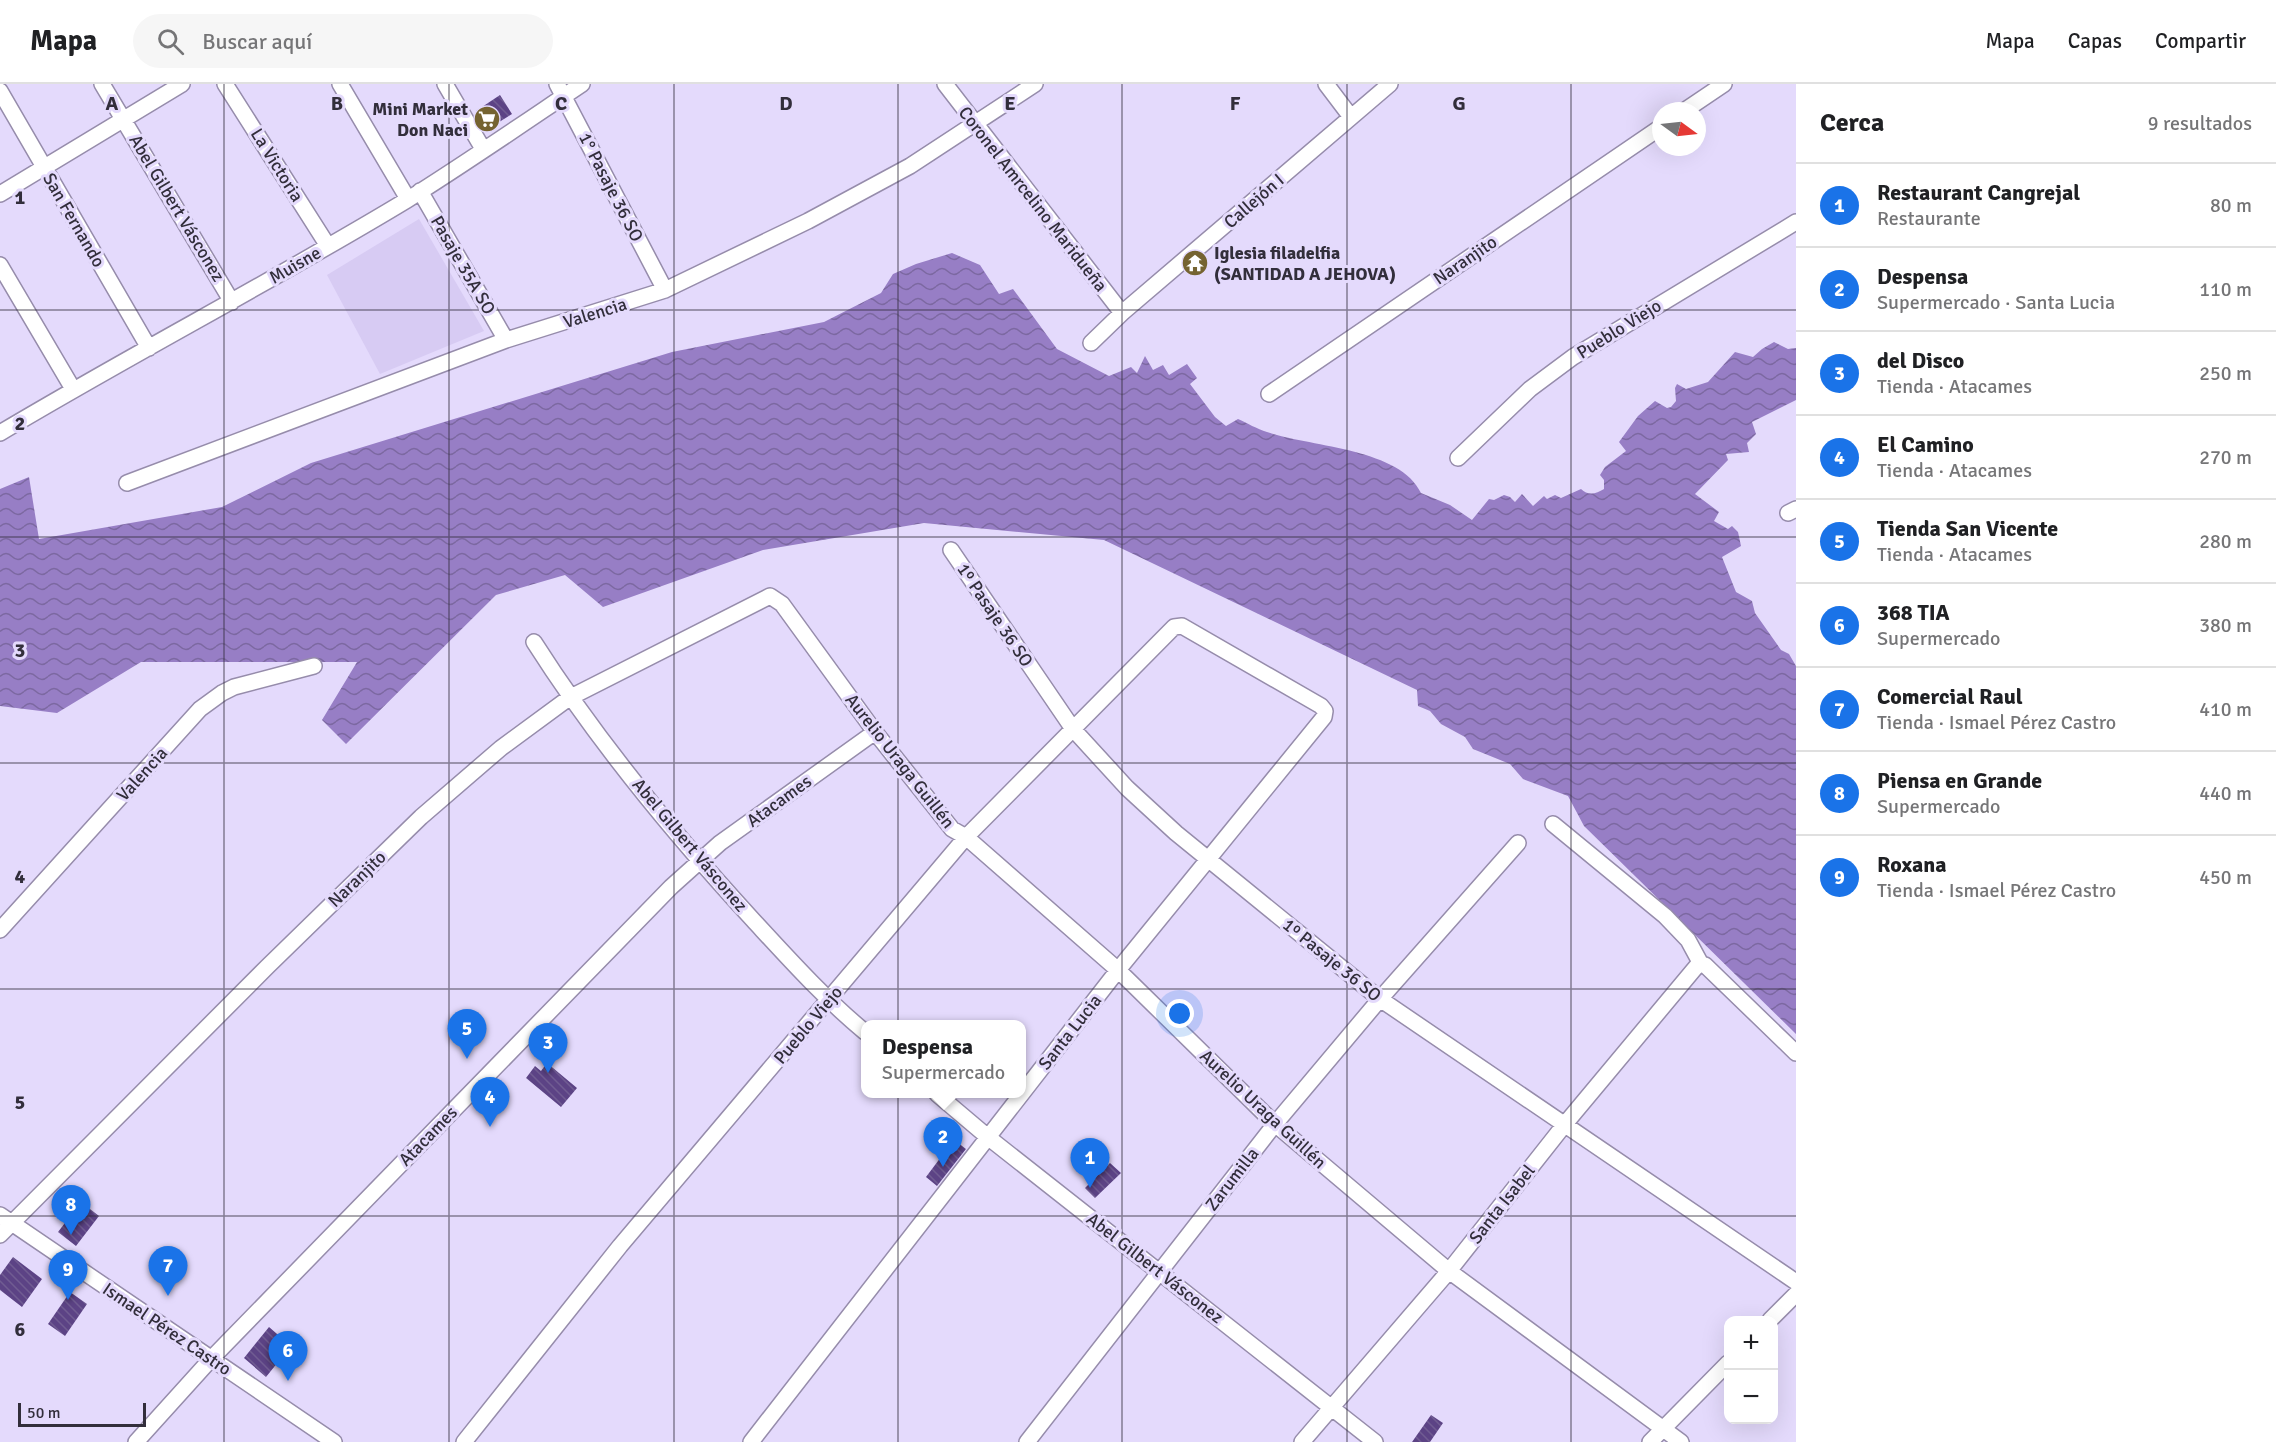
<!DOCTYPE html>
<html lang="es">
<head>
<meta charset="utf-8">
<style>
  body { margin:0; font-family:Signika,sans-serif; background:#f6f6f6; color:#202124 }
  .controls { position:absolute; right:18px; bottom:18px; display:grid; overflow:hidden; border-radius:12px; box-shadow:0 6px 24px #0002 }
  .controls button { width:54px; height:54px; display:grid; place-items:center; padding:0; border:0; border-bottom:2px solid #e0e0e0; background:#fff; color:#202124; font:30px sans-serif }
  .compass { position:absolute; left:1652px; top:18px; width:54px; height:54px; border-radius:50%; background:#fff; box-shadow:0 6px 24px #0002; rotate:105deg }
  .scale { position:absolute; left:18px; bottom:15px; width:128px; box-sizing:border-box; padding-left:6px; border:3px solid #322e3b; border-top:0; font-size:16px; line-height:21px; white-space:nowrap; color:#322e3b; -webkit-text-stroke:4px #e4dafc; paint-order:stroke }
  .you { position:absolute; left:1180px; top:930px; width:21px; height:21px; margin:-15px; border:4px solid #fff; border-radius:50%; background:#1a73e8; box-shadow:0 0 0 9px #1a73e833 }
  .badge { display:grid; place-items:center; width:39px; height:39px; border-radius:50%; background:#1a73e8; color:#fff; font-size:20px; font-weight:700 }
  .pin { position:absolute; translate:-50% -50px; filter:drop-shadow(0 2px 3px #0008) }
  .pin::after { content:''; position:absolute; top:32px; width:21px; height:18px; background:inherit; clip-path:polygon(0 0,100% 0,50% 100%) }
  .popup { position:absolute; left:861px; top:936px; width:165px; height:78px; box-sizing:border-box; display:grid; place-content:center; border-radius:12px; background:#fff; filter:drop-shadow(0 2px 4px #0005); font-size:20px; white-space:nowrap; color:#757577 }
  .popup b { font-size:22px; color:#202124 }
  .popup::after { content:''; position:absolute; left:50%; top:100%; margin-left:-12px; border:12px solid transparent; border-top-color:#fff }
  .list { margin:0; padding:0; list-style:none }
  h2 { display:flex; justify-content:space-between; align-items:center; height:78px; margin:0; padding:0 24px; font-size:26px }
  h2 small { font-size:20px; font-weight:400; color:#757577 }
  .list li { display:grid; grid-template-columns:39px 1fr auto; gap:18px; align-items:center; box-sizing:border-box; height:84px; padding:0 24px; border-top:2px solid #e0e0e0 }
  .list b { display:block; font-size:22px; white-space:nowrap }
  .list p { margin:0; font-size:20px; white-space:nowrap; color:#757577 }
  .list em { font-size:20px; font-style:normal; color:#757577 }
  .icon { flex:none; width:33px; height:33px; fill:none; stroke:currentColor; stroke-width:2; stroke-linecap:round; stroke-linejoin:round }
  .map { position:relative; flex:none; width:1796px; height:1358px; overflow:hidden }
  header { display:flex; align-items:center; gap:36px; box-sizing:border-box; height:84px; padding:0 30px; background:#fff; border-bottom:2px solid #e0e0e0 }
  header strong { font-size:28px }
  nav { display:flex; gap:33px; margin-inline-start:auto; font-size:21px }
  .search { width:420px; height:54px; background:#f6f6f6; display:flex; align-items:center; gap:15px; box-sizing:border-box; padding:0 21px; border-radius:33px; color:#757577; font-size:22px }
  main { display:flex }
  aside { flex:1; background:#fff }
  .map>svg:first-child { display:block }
  .built { fill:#d7cbf3 }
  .water { fill:url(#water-waves) }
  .building { fill:url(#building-back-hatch) }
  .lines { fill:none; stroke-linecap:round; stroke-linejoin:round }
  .minor-casing { stroke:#968cab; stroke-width:18 }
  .minor { stroke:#fff; stroke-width:15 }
  .grid { fill:none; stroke:#322e3b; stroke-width:1.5; stroke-opacity:0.55 }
  .labels { text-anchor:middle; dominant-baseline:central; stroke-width:6; stroke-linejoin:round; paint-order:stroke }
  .poi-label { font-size:18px; font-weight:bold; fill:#322e3b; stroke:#e4dafc; text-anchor:end }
  .street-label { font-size:18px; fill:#322e3b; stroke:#e4dafc }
  .grid-label { font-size:20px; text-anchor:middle; font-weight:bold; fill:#322e3b; stroke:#e4dafc; stroke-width:6; stroke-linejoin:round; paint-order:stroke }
</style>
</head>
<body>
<header>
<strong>Mapa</strong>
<div class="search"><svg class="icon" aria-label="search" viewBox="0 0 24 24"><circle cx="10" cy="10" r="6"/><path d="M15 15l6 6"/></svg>Buscar aquí</div>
<nav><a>Mapa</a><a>Capas</a><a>Compartir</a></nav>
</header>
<main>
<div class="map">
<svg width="1796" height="1358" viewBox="0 0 1796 1358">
  <defs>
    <pattern id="water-waves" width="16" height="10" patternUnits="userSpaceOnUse" patternTransform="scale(1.5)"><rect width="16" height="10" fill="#977ec5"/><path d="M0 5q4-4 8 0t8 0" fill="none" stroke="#7c68a1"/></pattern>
    <pattern id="building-back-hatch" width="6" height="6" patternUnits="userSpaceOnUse" patternTransform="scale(1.5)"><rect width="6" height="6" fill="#5c4385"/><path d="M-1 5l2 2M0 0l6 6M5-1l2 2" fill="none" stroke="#705c92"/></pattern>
  </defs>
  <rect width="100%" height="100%" fill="#e4dafc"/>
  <path class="built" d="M419,135l65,112 -104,43 -53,-99z"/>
  <path class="water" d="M952,169l28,12 19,29 14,-5 44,60 52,27 22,-9 6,6 8,-17 8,14 10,-5 6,10 18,-11 10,14 -7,6 25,33 11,9 12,-7c9,4 19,10 29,13 43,15 133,16 154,61l29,12 22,15 17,-21 5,1 10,-5 6,2 5,5 7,-8 11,12 11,-10 3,3 8,-4 6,3 20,-9c7,7 15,5 23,0v-9l-4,-5 5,-8 21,-16 -7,-9 19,-26 17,-15 12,7 4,-1 5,-6 -1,-13 2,-4 9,5 22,-7 27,-30 18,5 9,-8 12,-7 14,7 8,-1v52l-44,22 4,12 -9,9 2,9 -23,2 2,6 -33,34 24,18 -5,9 14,8 4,-3 6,6 3,14 -19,11 14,35 16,9 3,12 26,37 8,4 7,12v368l-212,-208 -16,-30 -45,-17 -13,-15 -37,-15 -8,-12 -24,-13 -11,-13 -12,-5 -1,-16 -313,-150 -180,-17 -161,27 -160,57 -38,-32 -69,20 -150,149 -24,-24 35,-58h-216l-84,51 -57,-7v-217l29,-12 10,62 183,-32 89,-44 361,-111 152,-30 57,-29 12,-19 23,-10z"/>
  <path class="building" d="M500,11l12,19 -24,15 -12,-18z
    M547,979l30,25 -16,19 -35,-29 9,-12 6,5z
    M944,1048l22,17 -29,37 -11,-9 15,-20 -10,-8z
    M1110,1079l11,10 -26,25 -10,-10z
    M81,1118l18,14 -23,30 -18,-14z
    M13,1173l29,22 -20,28 -22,-17v-15z
    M70,1208l17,12 -22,32 -17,-12z
    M269,1243l22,19 -25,31 -22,-19z
    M1431,1331l12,8 -13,19h-18z"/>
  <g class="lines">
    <defs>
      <path id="minor" d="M102,0l130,218
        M225,0l103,162
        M340,0l68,115
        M445,0l38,65
        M557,0l108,206
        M945,0l177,229
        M1326,0l25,33
        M0,7l149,257
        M1684,27l40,-27
        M420,107l86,149
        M0,110l182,-110
        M0,181l73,124
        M1091,259l31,-30 268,-229
        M1269,310l392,-267
        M0,349c134,-80 273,-152 407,-233 59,-37 117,-77 175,-116
        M1458,374l72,-69 43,-32 223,-135
        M127,399l379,-143 159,-50 143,-69 102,-55 125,-82
        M1788,429l8,-4
        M951,466l122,179 54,59 49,45 204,166 416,283
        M534,558c63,99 139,191 219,278 36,39 71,78 112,112
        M1553,740l112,92 23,24 13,24
        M0,846l200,-221 22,-16 12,-6 80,-21
        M1701,880l4,1 91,88
        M937,1010l52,44 386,304
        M0,1131l334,227
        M0,1151l267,-268 154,-150 80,-69 68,-50 201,-102 12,8 93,128 77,97 14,8 152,133 157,154 174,147 232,171
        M1770,1236l26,-26
        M136,1358l75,-83 460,-472 49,-44 155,-111
        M464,1358l156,-196 346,-409 208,-210 8,-1 139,80 4,5 -1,6 -206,253 -367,472
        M1027,1358l248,-318 105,-125 138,-156
        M1302,1358l147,-171 116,-147 131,-157 5,-3
        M1650,1358l78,-79"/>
    </defs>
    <use href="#minor" class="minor-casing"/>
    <use href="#minor" class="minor"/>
  </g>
  <path class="grid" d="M224,0v1358M449,0v1358M674,0v1358M898,0v1358M1122,0v1358M1347,0v1358M1571,0v1358M0,226h1796M0,453h1796M0,679h1796M0,905h1796M0,1132h1796"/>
  <defs>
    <symbol id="supermarket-disc" viewBox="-11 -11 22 22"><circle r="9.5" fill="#756331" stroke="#e4dafc"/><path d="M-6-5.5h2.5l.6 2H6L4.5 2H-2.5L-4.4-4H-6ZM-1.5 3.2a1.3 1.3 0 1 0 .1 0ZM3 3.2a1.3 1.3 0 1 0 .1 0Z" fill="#fff"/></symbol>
    <symbol id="temple-disc" viewBox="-11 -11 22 22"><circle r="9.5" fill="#756331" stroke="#e4dafc"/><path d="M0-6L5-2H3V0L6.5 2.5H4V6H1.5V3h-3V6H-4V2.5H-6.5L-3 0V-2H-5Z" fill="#fff"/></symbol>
  </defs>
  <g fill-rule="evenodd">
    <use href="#supermarket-disc" x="472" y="20" width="30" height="30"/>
    <use href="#temple-disc" x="1180" y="164" width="30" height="30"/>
  </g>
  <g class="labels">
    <g class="poi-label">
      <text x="468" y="25">Mini Market<tspan x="468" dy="21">Don Naci</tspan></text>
      <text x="1214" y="169" text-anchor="start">Iglesia filadelfia<tspan x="1214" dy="21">(SANTIDAD A JEHOVA)</tspan></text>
    </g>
    <g class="street-label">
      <text transform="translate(277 81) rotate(58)">La Victoria</text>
      <text transform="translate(611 103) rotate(63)">1° Pasaje 36 SO</text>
      <text transform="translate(1033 115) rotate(52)">Coronel Amrcelino Maridueña</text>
      <text transform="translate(1254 117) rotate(-41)">Callejón I</text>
      <text transform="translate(177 124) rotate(59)">Abel Gilbert Vásconez</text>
      <text transform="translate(74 136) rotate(60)">San Fernando</text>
      <text transform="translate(1465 176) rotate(-34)">Naranjito</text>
      <text transform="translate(295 181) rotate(-30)">Muisne</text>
      <text transform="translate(463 181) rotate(60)">Pasaje 35A SO</text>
      <text transform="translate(595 229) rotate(-17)">Valencia</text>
      <text transform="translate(1619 245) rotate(-32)">Pueblo Viejo</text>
      <text transform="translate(995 531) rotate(56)">1º Pasaje 36 SO</text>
      <text transform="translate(900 677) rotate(52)">Aurelio Uraga Guillén</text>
      <text transform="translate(142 690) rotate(-48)">Valencia</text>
      <text transform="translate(779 717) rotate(-36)">Atacames</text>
      <text transform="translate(690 761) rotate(50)">Abel Gilbert Vásconez</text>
      <text transform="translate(357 795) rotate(-44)">Naranjito</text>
      <text transform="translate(1332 876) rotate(39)">1º Pasaje 36 SO</text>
      <text transform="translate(808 941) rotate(-50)">Pueblo Viejo</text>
      <text transform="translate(1070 948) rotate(-52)">Santa Lucia</text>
      <text transform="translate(1263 1025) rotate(43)">Aurelio Uraga Guillén</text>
      <text transform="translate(428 1052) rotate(-46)">Atacames</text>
      <text transform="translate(1232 1095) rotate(-52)">Zarumilla</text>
      <text transform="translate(1502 1120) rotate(-52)">Santa Isabel</text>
      <text transform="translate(1155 1184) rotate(38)">Abel Gilbert Vásconez</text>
      <text transform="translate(167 1245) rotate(34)">Ismael Pérez Castro</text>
    </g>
  </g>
  <g class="grid-label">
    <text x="112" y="26">A</text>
    <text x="337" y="26">B</text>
    <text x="561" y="26">C</text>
    <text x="786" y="26">D</text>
    <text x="1010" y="26">E</text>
    <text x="1235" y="26">F</text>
    <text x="1459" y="26">G</text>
    <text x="20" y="120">1</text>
    <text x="20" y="346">2</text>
    <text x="20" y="573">3</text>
    <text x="20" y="799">4</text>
    <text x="20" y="1025">5</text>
    <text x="20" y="1252">6</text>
  </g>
</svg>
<div class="controls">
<button>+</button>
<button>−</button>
</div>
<svg class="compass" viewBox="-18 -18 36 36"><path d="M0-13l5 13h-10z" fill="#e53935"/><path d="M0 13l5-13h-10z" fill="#757577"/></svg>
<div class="scale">50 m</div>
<div class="you"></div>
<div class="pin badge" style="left:1090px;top:1104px">1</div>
<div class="pin badge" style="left:943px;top:1083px">2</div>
<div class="popup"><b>Despensa</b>Supermercado</div>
<div class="pin badge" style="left:548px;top:989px">3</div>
<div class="pin badge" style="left:490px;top:1043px">4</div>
<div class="pin badge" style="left:467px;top:975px">5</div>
<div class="pin badge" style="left:288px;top:1297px">6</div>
<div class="pin badge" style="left:168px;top:1212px">7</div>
<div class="pin badge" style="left:71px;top:1151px">8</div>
<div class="pin badge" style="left:68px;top:1216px">9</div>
</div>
<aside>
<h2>Cerca<small>9 resultados</small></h2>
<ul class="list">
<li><span class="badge">1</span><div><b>Restaurant Cangrejal</b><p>Restaurante</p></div><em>80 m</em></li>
<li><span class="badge">2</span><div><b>Despensa</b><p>Supermercado · Santa Lucia</p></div><em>110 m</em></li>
<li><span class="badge">3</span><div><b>del Disco</b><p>Tienda · Atacames</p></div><em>250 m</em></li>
<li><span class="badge">4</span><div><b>El Camino</b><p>Tienda · Atacames</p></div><em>270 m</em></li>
<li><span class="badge">5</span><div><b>Tienda San Vicente</b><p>Tienda · Atacames</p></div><em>280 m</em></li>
<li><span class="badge">6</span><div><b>368 TIA</b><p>Supermercado</p></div><em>380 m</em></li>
<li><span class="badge">7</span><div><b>Comercial Raul</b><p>Tienda · Ismael Pérez Castro</p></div><em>410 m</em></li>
<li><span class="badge">8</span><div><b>Piensa en Grande</b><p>Supermercado</p></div><em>440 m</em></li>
<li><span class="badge">9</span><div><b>Roxana</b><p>Tienda · Ismael Pérez Castro</p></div><em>450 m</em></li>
</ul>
</aside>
</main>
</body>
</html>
